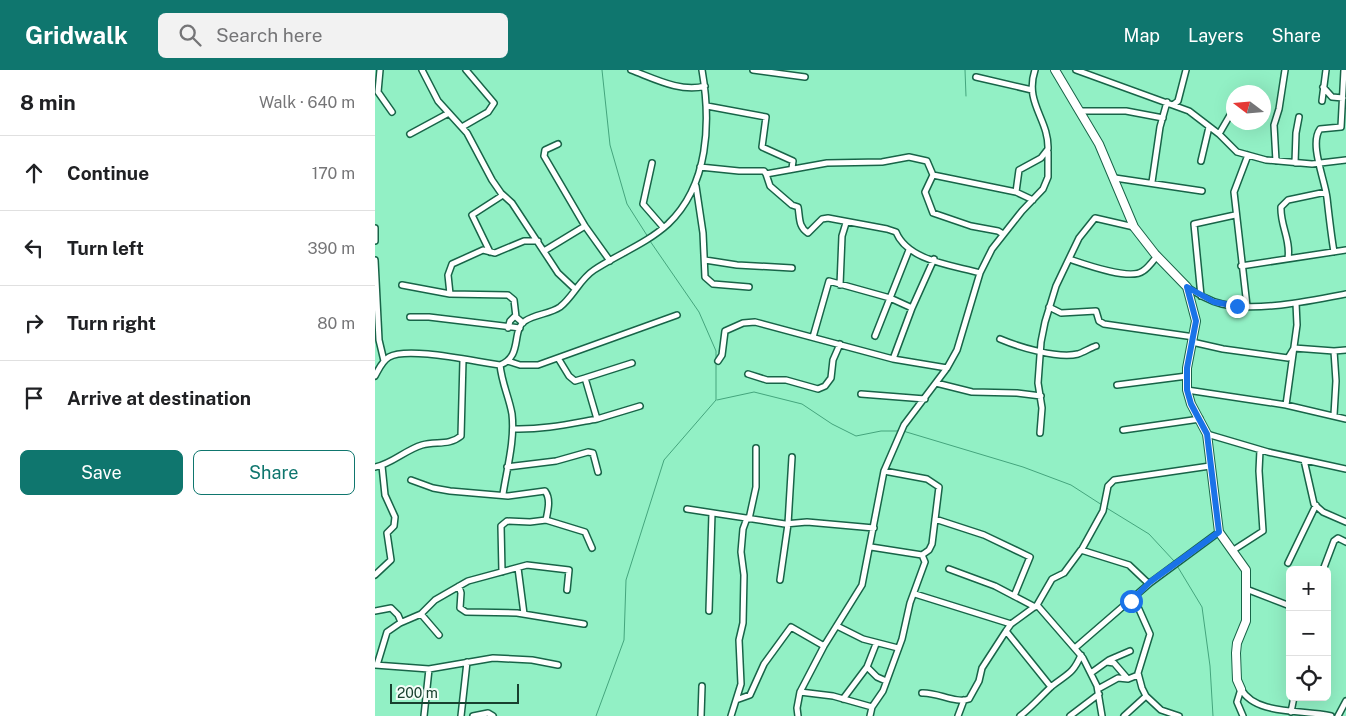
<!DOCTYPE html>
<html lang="en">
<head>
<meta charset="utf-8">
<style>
  body { margin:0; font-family:"Public Sans",sans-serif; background:#f2f2f2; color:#202124 }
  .controls { position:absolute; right:15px; bottom:15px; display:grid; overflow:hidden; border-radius:8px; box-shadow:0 5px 20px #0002 }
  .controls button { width:45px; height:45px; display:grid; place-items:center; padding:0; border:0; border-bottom:1px solid #e0e0e0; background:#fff; color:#202124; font:25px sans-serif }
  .compass { position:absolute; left:851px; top:15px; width:45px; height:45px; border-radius:50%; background:#fff; box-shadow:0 5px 20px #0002; rotate:286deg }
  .scale { position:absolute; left:15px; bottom:12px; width:129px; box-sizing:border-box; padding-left:5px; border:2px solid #18402f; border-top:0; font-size:14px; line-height:18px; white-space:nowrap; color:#18402f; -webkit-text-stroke:4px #f4fdf8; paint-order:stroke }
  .stop { position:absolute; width:15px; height:15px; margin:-11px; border:4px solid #1a73e8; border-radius:50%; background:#fff }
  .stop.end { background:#1a73e8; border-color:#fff; box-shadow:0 1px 5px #0008 }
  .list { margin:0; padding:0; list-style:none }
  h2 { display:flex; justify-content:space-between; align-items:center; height:65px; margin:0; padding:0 20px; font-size:21px }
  h2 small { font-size:16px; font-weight:400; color:#757577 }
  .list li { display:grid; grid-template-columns:32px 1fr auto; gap:15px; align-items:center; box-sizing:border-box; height:75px; padding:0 20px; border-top:1px solid #e0e0e0 }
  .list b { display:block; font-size:19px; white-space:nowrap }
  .list em { font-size:16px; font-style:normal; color:#757577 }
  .actions { display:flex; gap:10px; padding:15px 20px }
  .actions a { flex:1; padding:11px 0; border:1px solid #0f766e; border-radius:8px; text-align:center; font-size:18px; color:#0f766e }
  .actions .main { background:#0f766e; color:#fff }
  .icon { flex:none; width:28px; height:28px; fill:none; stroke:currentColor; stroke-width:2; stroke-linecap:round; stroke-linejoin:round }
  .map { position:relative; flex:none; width:971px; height:646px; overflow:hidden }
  header { display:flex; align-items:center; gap:30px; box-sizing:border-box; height:70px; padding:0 25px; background:#0f766e; color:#fff }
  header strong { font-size:24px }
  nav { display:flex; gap:28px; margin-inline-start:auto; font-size:18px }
  .search { width:350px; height:45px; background:#f2f2f2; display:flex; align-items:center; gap:12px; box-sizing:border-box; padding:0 18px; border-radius:8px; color:#757577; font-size:19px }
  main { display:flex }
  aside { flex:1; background:#fff }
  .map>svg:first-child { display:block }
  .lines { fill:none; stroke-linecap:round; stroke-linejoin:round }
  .stream { stroke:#44a57d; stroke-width:1 }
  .street-casing { stroke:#186448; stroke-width:8 }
  .secondary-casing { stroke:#186448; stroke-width:10 }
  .street { stroke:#fff; stroke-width:5 }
  .secondary { stroke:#fff; stroke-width:8 }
  .route { stroke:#1a73e8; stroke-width:6 }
</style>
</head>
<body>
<header>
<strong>Gridwalk</strong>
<div class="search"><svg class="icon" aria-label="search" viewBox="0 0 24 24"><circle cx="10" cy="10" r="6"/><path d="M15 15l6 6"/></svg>Search here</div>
<nav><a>Map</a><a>Layers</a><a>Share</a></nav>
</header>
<main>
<aside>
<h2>8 min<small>Walk · 640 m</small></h2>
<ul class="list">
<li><svg class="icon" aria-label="ahead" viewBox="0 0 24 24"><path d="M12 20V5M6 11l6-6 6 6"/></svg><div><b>Continue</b></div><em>170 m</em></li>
<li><svg class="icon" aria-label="left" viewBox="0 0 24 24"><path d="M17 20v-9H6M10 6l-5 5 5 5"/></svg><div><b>Turn left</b></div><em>390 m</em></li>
<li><svg class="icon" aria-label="right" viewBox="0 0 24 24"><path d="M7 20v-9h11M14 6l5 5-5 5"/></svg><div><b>Turn right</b></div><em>80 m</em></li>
<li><svg class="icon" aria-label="arrive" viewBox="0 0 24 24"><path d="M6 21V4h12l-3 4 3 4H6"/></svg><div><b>Arrive at destination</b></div></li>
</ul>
<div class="actions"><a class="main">Save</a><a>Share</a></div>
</aside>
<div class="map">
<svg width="971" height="646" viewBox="0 0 971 646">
  <rect width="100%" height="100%" fill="#92f0c5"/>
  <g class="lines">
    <path class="stream" d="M227,0l8,75 17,59 21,33
      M590,0l1,26
      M342,330l37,-8 48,12 30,20 24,12 25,-5h18
      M528,361l120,36 48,18 31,20
      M730,437l44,27 25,27
      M801,494l26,43 8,59 3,50
      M221,646l28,-76 2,-60 38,-120 52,-60v-49l-17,-39 -49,-71"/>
    <defs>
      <path id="street" d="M5,0l-2,22 14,20
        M47,0l16,31 29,32 25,47 9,13 11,10 46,70 17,16
        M256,0c22,8 50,23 74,16
        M378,0l52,7
        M701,0l113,41 30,23 18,18 29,8 46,4 34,-4
        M601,7l56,13
        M948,17l9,10 11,1
        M947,31l4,-31
        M798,35l5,-4 8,-31
        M332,36l59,11 -4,30 31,14 -1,7
        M705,41h46l37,7
        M87,57l26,-15 6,-9 -28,-33
        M35,64l37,-20
        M844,64l14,-24
        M183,74l-13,6 -1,6 41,70 25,35
        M826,91l8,-34
        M901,91l-2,-36 5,-16 6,-39
        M277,93l-9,41 20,23
        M920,93l1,-30 3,-16
        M325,97l39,4h25l2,3 61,-11 55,-1 27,-5 18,4 6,14 83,17 17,8
        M391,104l4,12 22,19 6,2c2,10 0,20 10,26l14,-14 6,-1 59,11 9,3c12,29 56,33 84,41
        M558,105l-8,17 8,21 38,13 27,5 5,3
        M740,108l87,13
        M777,112l8,-55 7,-25
        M321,116l7,47 2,44 8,7 36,3
        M641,122l3,-22 22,-12 7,-9c1,-30 -24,-46 -13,-79
        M0,158v13
        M169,181l41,-25
        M115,182l-18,-37 31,-20
        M959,182c-3,-18 -5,-36 -7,-54 -2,-18 -18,-54 -7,-69l21,-2 3,-57
        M913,188c3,-18 -8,-33 -7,-51l7,-7 38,-8
        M694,189c15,5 61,22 74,12 5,-3 10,-10 14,-15
        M0,190l4,80 5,21
        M330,190l32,5 55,3
        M866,196l105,-16
        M27,215l48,9 58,1 6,5 2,17 7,6
        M465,215l2,-49 4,-13
        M812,217c11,7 22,14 35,17 35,8 88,-3 124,-10
        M75,224l-2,-19 4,-11 31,-14 12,3 29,-12h14
        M826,226l-7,-72 41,-9
        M872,236l-13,-114 14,-37
        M674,237l12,6 35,-2 3,10 5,3 90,13
        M35,247h19l91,11
        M133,258l2,-7 5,-5
        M500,266l34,-86
        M438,267l16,-56 61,17 22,10
        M625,269c19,8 58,20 78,15 6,-2 12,-6 18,-8
        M817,272l31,7 65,9 6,-10
        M919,278l40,3
        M183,288l11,18 6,5 10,-3 12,41 43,-13
        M518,289l19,-51 22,-49
        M133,291l12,4h18l139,-50
        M343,291l4,-6 3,-24 18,-8 12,-1 138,37 54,9
        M125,295c2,19 9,32 12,49 3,26 -5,54 -9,80
        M373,304l19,6h19l32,9 7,-3 6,-8 2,-18 7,-16
        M0,306c4,-7 7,-15 14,-19 19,-11 87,5 111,8 23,-8 11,-35 25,-44 10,-7 25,-7 35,-14 13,-10 20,-28 34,-37 24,-16 52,-26 74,-46 41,-39 43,-102 34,-154
        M210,308l47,-15
        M561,313l36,9 45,1 24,3
        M742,315l70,-9
        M812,320l99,15 60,14
        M486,324l64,5
        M911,335l11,-80 -1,-22
        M959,345l2,-34 -2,-30 12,-1
        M138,359c29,1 56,-5 84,-10
        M748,360l77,-11
        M665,363l2,-25 -4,-25 3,-41 4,-20 11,-36 10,-21 13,-27 16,-20 39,9
        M832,364l61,18 78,17
        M929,390l10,44 9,8 23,10
        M0,397c17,-3 30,-17 47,-22 14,-4 27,1 39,-9l2,-76
        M132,397l49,-6 32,-9 5,1 5,19
        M36,410l22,8 17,3 58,5 37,-5c6,8 3,19 1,29
        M312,439l98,15 22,-2 67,6
        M374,449l7,-32v-39
        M560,449l49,16 46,22 -16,39
        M496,477l51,8 7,-5 3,-6 7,-57 -12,-8 -43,-8
        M707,479l21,-38 5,-25 6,-6 96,-14
        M857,481l31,-20 -4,-60 1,-21
        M913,493l28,-58
        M143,498l6,46
        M574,499l46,17 40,21
        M948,500l11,-29 4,-3 8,4
        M127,502l-1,-46 6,-5 23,1 16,-2 39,12 7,16
        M0,505l16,-15 -4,-27 7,-7 1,-9 -10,-22 -3,-29
        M405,510l8,-56 4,-67
        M84,516l2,7 -1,15 6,4 51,1 67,11
        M871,519l44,17
        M540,524l96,30
        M759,528l16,36 -12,39 4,15 4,8 15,14 18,6
        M662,535l46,53 14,28 5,30
        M0,541l16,-3 7,7 3,7
        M334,541l3,-98
        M46,544l18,21
        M462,556l26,13 35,9
        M631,561l45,56
        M700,578l75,-65 69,-51
        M732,592l7,1 13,15
        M0,595l54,4 64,-11 39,2 26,5
        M2,595l10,-33 13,-9 21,-9 14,-14 33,-19 59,-16 42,5 -2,20
        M492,597l10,10 9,4
        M716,603l18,-13 21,-9
        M723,619l20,-11 10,1 10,-4
        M866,619c15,27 62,20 90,27
        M866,619l-4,13 6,14
        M425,622l33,4 39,11
        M547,623c15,-1 34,11 47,6l10,-18 3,-13 24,-37 5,-7 26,-19 15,-26 12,-6 17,-23 48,15 20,19
        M468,629l24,-32 9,-23
        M361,630l5,-16 -2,-44 4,-17 1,-48 -3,-23 2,-23 4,-11
        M916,642l3,-15
        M49,646l5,-47
        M86,646l6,-54
        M98,646l15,-3 5,3
        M326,646l1,-30
        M356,646l5,-16 14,-5 14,-31 27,-37 33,19
        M423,646l-1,-8 3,-16 24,-46 38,-61 22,-114 20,-46 43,-57 10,-18 23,-77 12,-24 30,-38 21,-22 5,-12v-25
        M495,646l2,-9 11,-16 19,-52 8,-36 15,-41 -3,-7
        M583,646l6,-16
        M645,646c12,-9 21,-20 32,-30 15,-12 21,-12 29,-31
        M695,646l29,-22
        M749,646l22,-20
        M963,646l8,-15"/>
      <path id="secondary" d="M680,0l44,74 35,83 21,27 32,33 9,34 -9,47v22l4,14 16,30 12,98 27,38v51l-9,22 -1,10 1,27 4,9"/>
    </defs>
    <use href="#street" class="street-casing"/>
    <use href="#secondary" class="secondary-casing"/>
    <use href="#street" class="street"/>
    <use href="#secondary" class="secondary"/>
  </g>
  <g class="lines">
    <path class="route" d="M756,531l19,-19 69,-50 -12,-98 -16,-30 -4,-14v-22l9,-47 -9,-34 27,15 23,4"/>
  </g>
</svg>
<div class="controls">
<button>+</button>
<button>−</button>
<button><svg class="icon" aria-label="locate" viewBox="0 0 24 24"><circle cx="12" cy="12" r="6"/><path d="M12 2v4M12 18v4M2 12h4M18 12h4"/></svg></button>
</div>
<svg class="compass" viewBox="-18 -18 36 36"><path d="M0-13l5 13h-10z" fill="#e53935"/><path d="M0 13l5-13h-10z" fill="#757577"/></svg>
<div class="scale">200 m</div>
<div class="stop" style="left:756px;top:531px"></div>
<div class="stop end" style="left:862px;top:236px"></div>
</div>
</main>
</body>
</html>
